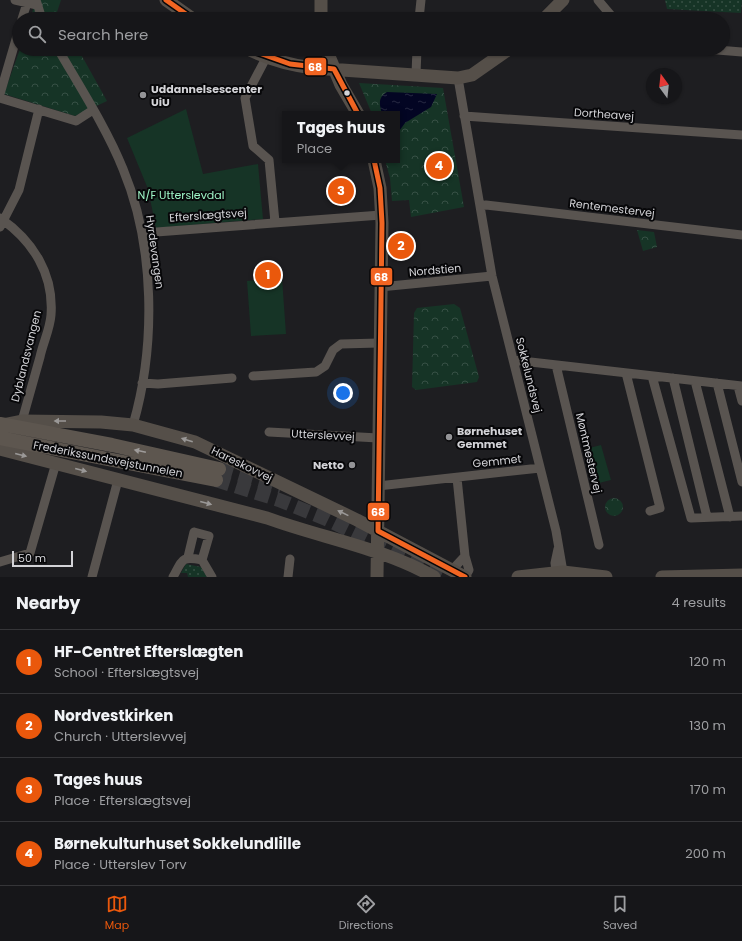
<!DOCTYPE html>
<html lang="en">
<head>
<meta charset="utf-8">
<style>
  body { margin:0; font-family:Poppins,sans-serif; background:#232326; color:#f1f3f6 }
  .compass { position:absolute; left:646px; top:68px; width:36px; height:36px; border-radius:50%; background:#161619; box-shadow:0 1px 3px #0004; rotate:345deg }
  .scale { position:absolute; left:12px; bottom:10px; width:61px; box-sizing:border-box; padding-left:4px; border:2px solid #d3d3d7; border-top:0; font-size:11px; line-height:14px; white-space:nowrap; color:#d3d3d7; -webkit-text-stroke:3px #070709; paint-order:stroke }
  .you { position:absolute; left:343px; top:393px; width:14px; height:14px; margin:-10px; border:3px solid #fff; border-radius:50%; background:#1a73e8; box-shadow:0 0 0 6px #1a73e833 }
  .badge { display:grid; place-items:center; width:26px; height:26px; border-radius:50%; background:#ea580c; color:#fff; font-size:13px; font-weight:700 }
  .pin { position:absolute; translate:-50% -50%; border:2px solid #fff; box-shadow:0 1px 4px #0006 }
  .popup { position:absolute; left:282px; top:111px; width:118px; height:52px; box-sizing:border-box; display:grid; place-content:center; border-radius:0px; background:#161619; filter:drop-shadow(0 1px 3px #0005); font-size:13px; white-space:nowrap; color:#9e9fa2 }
  .popup b { font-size:15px; color:#f1f3f6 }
  .popup::after { content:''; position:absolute; left:50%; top:100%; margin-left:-8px; border:8px solid transparent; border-top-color:#161619 }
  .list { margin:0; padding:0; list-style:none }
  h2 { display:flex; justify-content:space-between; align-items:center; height:52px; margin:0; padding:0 16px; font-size:17px }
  h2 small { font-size:13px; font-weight:400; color:#9e9fa2 }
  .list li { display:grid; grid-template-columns:26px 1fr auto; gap:12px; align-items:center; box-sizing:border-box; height:64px; padding:0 16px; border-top:1px solid #353538 }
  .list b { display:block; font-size:15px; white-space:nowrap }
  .list p { margin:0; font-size:13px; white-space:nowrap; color:#9e9fa2 }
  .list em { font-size:13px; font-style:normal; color:#9e9fa2 }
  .icon { flex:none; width:22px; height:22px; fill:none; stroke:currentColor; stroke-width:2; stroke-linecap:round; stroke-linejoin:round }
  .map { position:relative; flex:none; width:742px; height:577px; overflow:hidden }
  .search { position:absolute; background:#161619; box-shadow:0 1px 3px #0004; left:12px; right:12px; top:12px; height:44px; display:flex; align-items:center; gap:10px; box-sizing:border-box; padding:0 14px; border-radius:22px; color:#9e9fa2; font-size:15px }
  .sheet { height:308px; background:#161619 }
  nav { display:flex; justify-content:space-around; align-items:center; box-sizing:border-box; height:56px; border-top:1px solid #353538; background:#161619; font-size:11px; color:#9e9fa2 }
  nav a { display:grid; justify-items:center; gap:2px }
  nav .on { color:#ea580c }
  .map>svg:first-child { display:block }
  .grass { fill:url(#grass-dots) }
  .park { fill:url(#park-crowns) }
  .garden { fill:#163426 }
  .water { fill:url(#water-ripples) }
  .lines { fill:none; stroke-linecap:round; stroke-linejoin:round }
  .primary-tunnel { stroke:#39393c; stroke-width:14; stroke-dasharray:14 7; stroke-linecap:butt }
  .street { stroke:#595450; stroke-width:9 }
  .secondary { stroke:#554f49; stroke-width:13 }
  .primary { stroke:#5d564f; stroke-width:14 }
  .bus-1-casing { stroke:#070709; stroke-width:8 }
  .bus-1 { stroke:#f26522; stroke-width:5 }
  .oneway { fill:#9a9897 }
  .oneway2 { fill:#9e9b9a }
  .bus-dot { fill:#d3d3d7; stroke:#070709; stroke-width:1.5 }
  .poi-dot { fill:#949497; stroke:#070709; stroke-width:1.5 }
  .labels { text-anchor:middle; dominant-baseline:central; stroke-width:4; stroke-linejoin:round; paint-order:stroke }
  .poi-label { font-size:11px; font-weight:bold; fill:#d3d3d7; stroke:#070709; text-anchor:start }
  .street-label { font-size:11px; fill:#d3d3d7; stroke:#070709 }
  .park-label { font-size:11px; fill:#9df4c6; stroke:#070709 }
  .line-badge { stroke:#070709; stroke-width:1.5 }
  .badge-label { font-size:11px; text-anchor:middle; font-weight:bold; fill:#fff }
</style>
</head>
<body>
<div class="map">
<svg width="742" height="577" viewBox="0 0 742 577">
  <defs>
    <pattern id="grass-dots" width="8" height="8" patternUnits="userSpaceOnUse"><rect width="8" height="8" fill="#163426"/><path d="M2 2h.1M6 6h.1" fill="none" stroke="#375045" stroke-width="1.8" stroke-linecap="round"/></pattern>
    <pattern id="park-crowns" width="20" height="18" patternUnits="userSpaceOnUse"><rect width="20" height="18" fill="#163426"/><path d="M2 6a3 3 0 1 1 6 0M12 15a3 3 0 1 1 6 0" fill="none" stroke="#375045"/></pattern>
    <pattern id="water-ripples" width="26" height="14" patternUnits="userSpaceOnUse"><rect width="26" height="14" fill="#030523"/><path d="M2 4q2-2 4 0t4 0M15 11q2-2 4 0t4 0" fill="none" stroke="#272942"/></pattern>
  </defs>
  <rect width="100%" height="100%" fill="#1e1e21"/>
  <path class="grass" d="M665,0h77l-1,13 -74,-4z
    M186,564l15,3 6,10h-19l-1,-4h-6z"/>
  <path class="park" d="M36,0h25l-4,12 4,7h-31z
    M20,49h58l29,52 -32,15 -71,-22z
    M359,83l84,5 21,119 -53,10 -2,-17 -17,1 -2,-23 -5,-18h12v-46h-25z
    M637,230l17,2 3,15 -14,4z
    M454,304l6,4 19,69 -2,5 -61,8 -4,-3 2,-74 3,-5z
    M605 507a9 9 0 1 1 18 0a9 9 0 1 1-18 0Z"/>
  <path class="garden" d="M186,109l17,65 55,-10 5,55 -107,9 -8,-39 -21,-51z
    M282,278l4,56 -35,2 -4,-55z
    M601,445l10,35 -16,4 -10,-35z"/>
  <path class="water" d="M387,92l50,2 -6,13 -26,16 -8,11v-20h-15c-2,-9 -5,-16 5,-22z"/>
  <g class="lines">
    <path class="primary-tunnel" d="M219,469l62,18
      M216,480l63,20 47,19 119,58"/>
    <path class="street" d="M15,0l22,5
      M36,0l6,19
      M598,0l16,19
      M22,19l5,-16
      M419,19l2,-19
      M58,49c22,38 49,80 65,120 32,77 33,177 10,256
      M705,49l37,3
      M266,58l-21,40 8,48 16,14 6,62
      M416,74l1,-25
      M458,78l34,198 64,255 7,41
      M0,94l19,-65
      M0,98l76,23 17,-11
      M464,116l278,19
      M480,206l6,-1 256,30
      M0,218c33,23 54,56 51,97 -1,14 -8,28 -11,42 -6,21 -12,43 -18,64
      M0,227l19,-37 20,-81
      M143,233l238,-18
      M380,287l112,-11
      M513,360l229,26
      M556,365l43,180
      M626,373l34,135 -10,3
      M253,376l63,-4 9,-6 8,-16 8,-6 38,-1
      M652,376l39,142 51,-2
      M673,378l34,139
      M695,381l35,136
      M142,383l16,1 74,-6
      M717,383l25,99
      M738,386l4,15
      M269,432l109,6
      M457,478l8,78 4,14 -4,7
      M378,486l162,-18
      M188,557l6,-25 15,4 -7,24
      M0,562l30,-9 26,-90
      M452,570l13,-14
      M92,577l26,-97
      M173,577c10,-18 8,-21 29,-17l10,17
      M288,577l2,-18
      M557,577l-2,-14 3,-14"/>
    <path class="secondary" d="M166,0l27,19
      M321,0v19
      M544,19l19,-19
      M248,49c22,11 42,16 65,19l145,10 14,-3 37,-26
      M326,49l15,36 17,29
      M374,160l6,28 2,35 -5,354
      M7,424l15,-3 79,1 32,3 62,17 162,78 108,57
      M0,449l267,69c55,20 116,30 167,59
      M518,577l45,-5 43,5
      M662,577l80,-2"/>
    <path class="primary" d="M0,424l112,21 107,24
      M0,438l216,42"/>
    <defs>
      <path id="bus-1" d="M166,0l27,19
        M248,49l42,15 44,5 24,45
        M374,160l6,28 2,35 -4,308 87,46"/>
    </defs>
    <use href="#bus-1" class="bus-1-casing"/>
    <use href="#bus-1" class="bus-1"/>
  </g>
  <defs><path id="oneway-solid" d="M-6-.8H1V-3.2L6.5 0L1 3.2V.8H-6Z"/></defs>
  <g class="oneway">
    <use href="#oneway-solid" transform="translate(60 421) rotate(-180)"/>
    <use href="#oneway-solid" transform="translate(187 440) rotate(-163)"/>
    <use href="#oneway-solid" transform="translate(21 455) rotate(14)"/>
    <use href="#oneway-solid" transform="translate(81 470) rotate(15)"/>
    <use href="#oneway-solid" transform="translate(206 503) rotate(15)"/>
    <use href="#oneway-solid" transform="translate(343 513) rotate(-154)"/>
  </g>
  <use class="oneway2" href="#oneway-solid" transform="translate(140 451) rotate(-168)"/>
  <circle class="bus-dot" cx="347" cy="93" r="3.5"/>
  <g class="poi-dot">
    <circle cx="143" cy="95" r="4"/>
    <circle cx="449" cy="437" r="4"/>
    <circle cx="352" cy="465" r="4"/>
  </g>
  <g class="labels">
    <g class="poi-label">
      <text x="151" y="89">Uddannelsescenter<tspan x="151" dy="13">UiU</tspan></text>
      <text x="457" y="431">Børnehuset<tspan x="457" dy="13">Gemmet</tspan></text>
      <text x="344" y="465" text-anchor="end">Netto</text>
    </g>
    <g class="street-label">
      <text transform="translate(604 114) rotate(4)">Dortheavej</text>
      <text transform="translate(612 208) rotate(7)">Rentemestervej</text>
      <text transform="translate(208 215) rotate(-4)">Efterslægtsvej</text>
      <text transform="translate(155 252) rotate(82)">Hyrdevangen</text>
      <text transform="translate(435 270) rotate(-5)">Nordstien</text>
      <text transform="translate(26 356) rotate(-76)">Dyblandsvangen</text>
      <text transform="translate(529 375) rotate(76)">Sokkelundsvej</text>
      <text transform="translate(323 435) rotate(3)">Utterslevvej</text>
      <text transform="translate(589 453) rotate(77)">Møntmestervej</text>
      <text transform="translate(108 459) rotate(11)">Frederikssundsvejstunnelen</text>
      <text transform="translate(497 461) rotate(-6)">Gemmet</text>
      <text transform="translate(242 464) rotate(26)">Hareskovvej</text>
    </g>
    <g class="park-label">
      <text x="181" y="195">N/F Utterslevdal</text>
    </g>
  </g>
  <g class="line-badge">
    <rect x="304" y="57" width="23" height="19" rx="4" fill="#f26522"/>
    <rect x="370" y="267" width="23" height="19" rx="4" fill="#f26522"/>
    <rect x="367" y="502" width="23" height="19" rx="4" fill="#f26522"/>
  </g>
  <g class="badge-label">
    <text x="315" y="71">68</text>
    <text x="381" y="281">68</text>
    <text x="378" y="516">68</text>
  </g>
</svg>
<svg class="compass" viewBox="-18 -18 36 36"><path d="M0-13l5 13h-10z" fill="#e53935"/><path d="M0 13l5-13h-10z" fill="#9e9fa2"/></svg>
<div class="scale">50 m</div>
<div class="you"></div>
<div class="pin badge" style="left:268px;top:275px">1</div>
<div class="pin badge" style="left:401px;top:246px">2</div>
<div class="pin badge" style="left:341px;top:191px">3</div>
<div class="popup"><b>Tages huus</b>Place</div>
<div class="pin badge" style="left:439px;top:166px">4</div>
<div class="search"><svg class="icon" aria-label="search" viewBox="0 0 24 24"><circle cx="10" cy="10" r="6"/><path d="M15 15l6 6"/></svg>Search here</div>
</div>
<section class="sheet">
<h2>Nearby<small>4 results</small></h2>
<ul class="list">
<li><span class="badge">1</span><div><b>HF-Centret Efterslægten</b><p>School · Efterslægtsvej</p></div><em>120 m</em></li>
<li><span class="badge">2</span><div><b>Nordvestkirken</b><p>Church · Utterslevvej</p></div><em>130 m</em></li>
<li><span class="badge">3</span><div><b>Tages huus</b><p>Place · Efterslægtsvej</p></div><em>170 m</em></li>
<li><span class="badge">4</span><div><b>Børnekulturhuset Sokkelundlille</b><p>Place · Utterslev Torv</p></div><em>200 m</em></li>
</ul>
</section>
<nav>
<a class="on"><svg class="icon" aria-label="map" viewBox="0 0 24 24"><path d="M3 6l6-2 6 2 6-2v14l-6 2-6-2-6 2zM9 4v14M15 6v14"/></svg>Map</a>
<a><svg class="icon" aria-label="directions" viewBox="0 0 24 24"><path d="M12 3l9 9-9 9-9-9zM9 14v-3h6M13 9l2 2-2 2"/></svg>Directions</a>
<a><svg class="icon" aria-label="saved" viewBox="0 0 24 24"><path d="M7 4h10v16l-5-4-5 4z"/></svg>Saved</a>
</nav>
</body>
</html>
